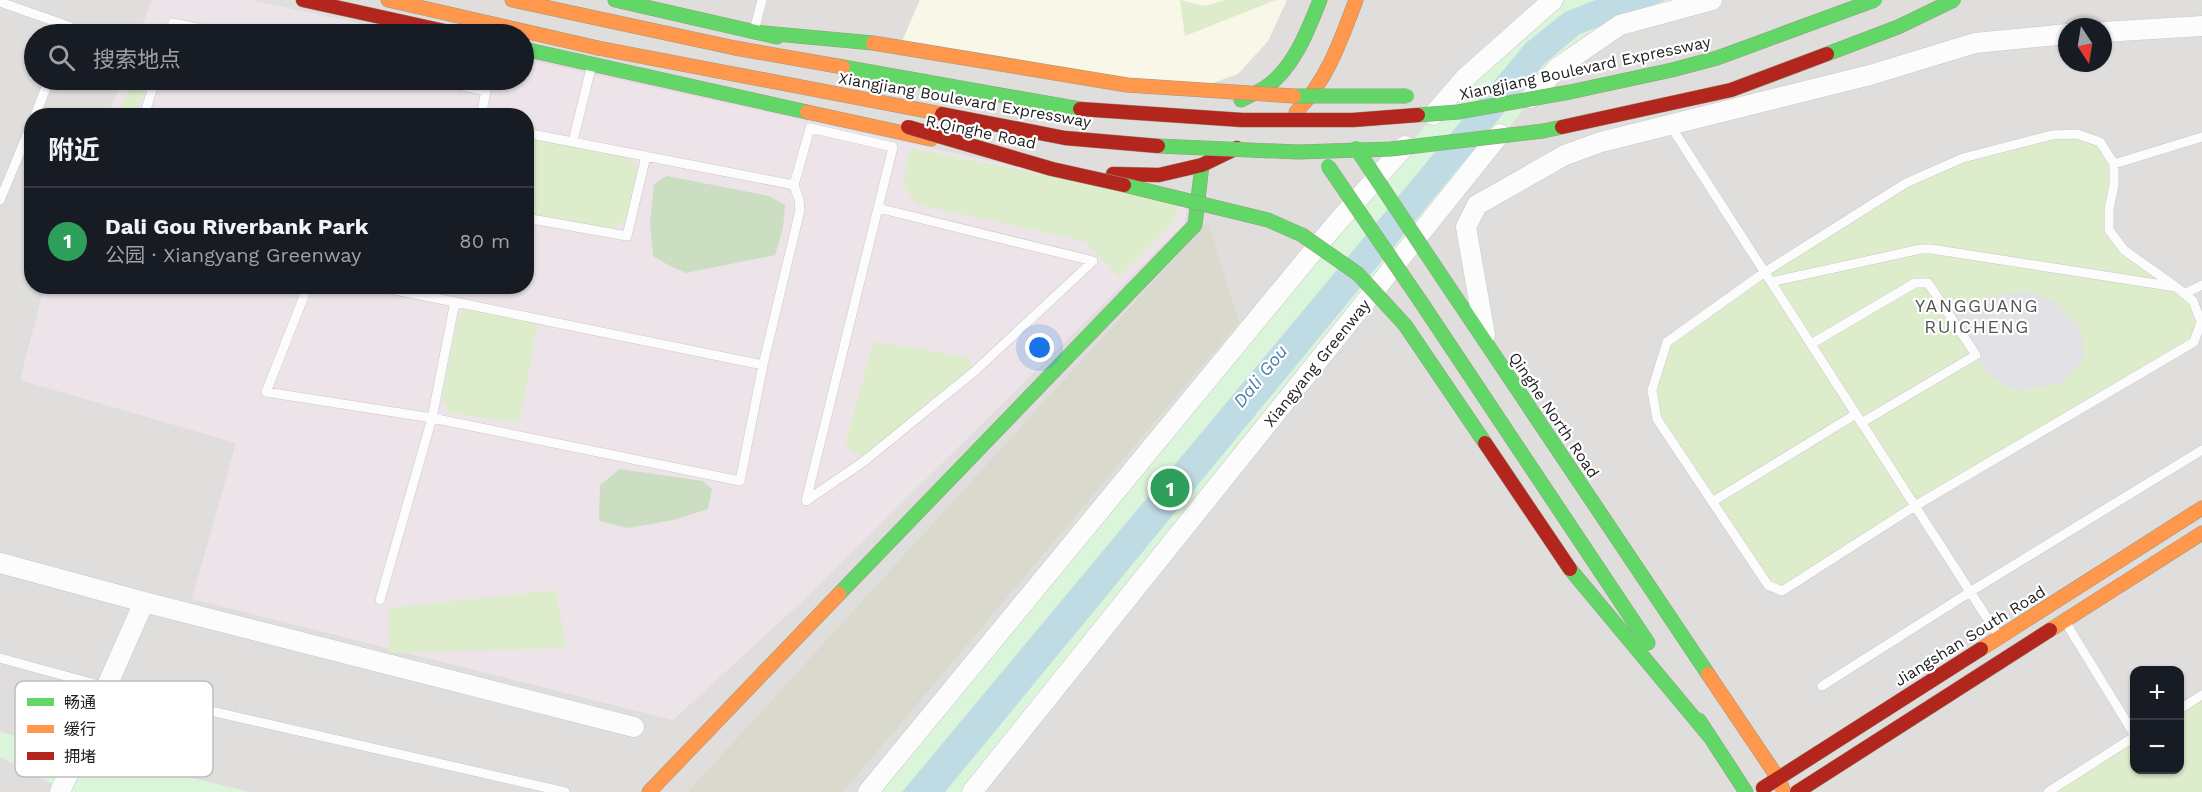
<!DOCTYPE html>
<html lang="zh">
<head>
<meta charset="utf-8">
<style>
  body { margin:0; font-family:"Work Sans","Noto Sans SC",sans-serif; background:#242831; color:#f1f3f6 }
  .controls { position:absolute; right:18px; bottom:18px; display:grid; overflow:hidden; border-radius:12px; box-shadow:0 2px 4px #0004 }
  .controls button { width:54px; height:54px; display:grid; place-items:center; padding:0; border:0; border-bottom:2px solid #363941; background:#171b24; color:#f1f3f6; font:30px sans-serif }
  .compass { position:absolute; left:2058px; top:18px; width:54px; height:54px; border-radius:50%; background:#171b24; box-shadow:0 2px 4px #0004; rotate:168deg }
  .you { position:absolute; left:1040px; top:348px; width:21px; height:21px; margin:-15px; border:4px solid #fff; border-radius:50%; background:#1a73e8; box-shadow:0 0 0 9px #1a73e833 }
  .badge { display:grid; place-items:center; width:39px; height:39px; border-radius:50%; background:#7c3aed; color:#fff; font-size:20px; font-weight:700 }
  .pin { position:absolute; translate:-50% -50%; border:3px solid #fff; box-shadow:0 2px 6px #0006 }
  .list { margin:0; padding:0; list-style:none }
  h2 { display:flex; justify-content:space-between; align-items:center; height:78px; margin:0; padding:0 24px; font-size:26px }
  h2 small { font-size:20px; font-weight:400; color:#9ea1a6 }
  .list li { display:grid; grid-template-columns:39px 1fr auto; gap:18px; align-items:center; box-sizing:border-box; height:108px; padding:0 24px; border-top:2px solid #363941 }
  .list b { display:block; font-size:22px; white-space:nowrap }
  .list p { margin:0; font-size:20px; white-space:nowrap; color:#9ea1a6 }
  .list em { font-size:20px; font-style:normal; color:#9ea1a6 }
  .icon { flex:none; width:33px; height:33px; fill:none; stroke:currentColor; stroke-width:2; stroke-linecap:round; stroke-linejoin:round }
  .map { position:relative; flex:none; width:2202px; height:792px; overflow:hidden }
  .search { position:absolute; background:#171b24; box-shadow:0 2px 4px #0004; left:24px; top:24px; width:510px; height:66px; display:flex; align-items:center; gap:15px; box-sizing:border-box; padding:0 21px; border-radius:33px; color:#9ea1a6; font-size:22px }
  .panel { position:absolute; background:#171b24; box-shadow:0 2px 4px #0004; left:24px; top:108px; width:510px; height:186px; border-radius:24px }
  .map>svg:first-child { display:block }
  .residential { fill:#dfdedc; fill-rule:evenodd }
  .industrial { fill:#ede4e9 }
  .education { fill:#f8f7e8 }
  .construction { fill:#d9d9cd }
  .grass { fill:#ddeccb }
  .forest { fill:#cbdec1 }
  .park { fill:#daf5da }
  .parking { fill:#e0dfde }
  .plaza { fill:#e2e1e5 }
  .water { fill:#bfdbe3 }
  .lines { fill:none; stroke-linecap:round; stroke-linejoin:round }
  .lane-casing { stroke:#c9c8c7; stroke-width:10 }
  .street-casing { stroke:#c9c8c7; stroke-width:21 }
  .fast-casing { stroke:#999a82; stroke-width:15 }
  .slow-casing { stroke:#999a82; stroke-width:15 }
  .jam-casing { stroke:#999a82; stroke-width:15 }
  .lane { stroke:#fdfcfc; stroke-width:9 }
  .street { stroke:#fdfcfc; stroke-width:20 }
  .fast { stroke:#63d668; stroke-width:14 }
  .slow { stroke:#ff974d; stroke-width:14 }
  .jam { stroke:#b3261e; stroke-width:14 }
  .fast-bridge-casing { stroke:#999a82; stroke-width:15; stroke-linecap:butt }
  .slow-bridge-casing { stroke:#999a82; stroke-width:15; stroke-linecap:butt }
  .jam-bridge-casing { stroke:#999a82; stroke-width:15; stroke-linecap:butt }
  .fast-bridge { stroke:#63d668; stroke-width:14 }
  .slow-bridge { stroke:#ff974d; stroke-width:14 }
  .jam-bridge { stroke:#b3261e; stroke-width:14 }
  .labels { text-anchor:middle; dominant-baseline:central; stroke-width:4.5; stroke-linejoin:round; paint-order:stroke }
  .street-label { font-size:16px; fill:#222; stroke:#fff }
  .neighbourhood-label { font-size:18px; letter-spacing:1.5px; fill:#555; stroke:#fff }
  .water-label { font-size:18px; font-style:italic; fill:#4a7aab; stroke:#fff }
  .key { fill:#fff; stroke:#bdbdbd; stroke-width:1.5 }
  .key-label { font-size:16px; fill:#222 }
</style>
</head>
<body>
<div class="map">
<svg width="2202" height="792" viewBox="0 0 2202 792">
  <rect width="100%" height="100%" fill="#f0eeeb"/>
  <path class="residential" d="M0,0h2202v792h-2202zM2067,27h36v36h-36zM34,34h490v46h-490zM32,116h494v170h-494zM2134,670h46v100h-46z"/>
  <path class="industrial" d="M152,0h99l159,34h-271z
    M524,59l663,145 -2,19 -378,374 -134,123 -481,-121 44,-156 -216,-63 24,-93 482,-1v-170l-418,-1 14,-35h402z"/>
  <path class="education" d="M920,0h367l-19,41 -30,33 -53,19 -286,-45z"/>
  <path class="construction" d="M1208,222l31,100 -396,470h-155z"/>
  <path class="grass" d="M1180,0l25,6 21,-6h50l-91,36z
    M132,80h15l-11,35h-18z
    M526,133l100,19 14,25 -8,38 -25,17 -80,-14z
    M2077,134l23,8 14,22 -5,66 15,20 69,51 8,21 -7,20 -412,249 -14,-6 -111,-166 -5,-29 15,-48 239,-159 57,-25z
    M911,148l267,54 -4,19 -55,56 -35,-36 -165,-36c-23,-20 -14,-30 -8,-57z
    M466,309l72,14 -19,100 -69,-10 -8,-14 17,-86z
    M874,341l95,17 6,13 -105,85c-15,-1 -16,-1 -25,-13z
    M556,590l10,58 -177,5v-45z
    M2202,695v97h-154l86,-54v32h46v-61z"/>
  <path class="forest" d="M667,176l102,20 16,9 -2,23 -8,27 -89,18 -18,-8 -15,-9 -3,-33 4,-39z
    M620,469l83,12 9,8 -4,20 -34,11 -47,8 -28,-7 1,-36z"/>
  <path class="park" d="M1553,0h159l-92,25 -63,43 -585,724h-102l595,-714z
    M0,732l250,60h-182l-68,-35z"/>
  <path class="parking" d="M0,0h41l-3,24 -38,-12z"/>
  <path class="plaza" d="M2023,291l30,9 26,26 6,31 -23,26 -46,8 -28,-16 -36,-56 34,-21z"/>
  <path class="water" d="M1596,0h70l-86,34 -35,29 -600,729h-43l624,-749 39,-31z"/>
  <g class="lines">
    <defs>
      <path id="lane" d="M0,2l71,25 -3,7
        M755,27l7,-27
        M170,34l3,-11 53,11
        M435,80l51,11 -5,25
        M35,116l14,-36
        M144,116l11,-36
        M1670,125l328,510
        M526,133l268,52 16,-57 83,19 -87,354 57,-39 112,-91 118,-110 -215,-53
        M573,141l18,-73
        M2114,164l88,-27
        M0,200l32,-77
        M526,218l101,18 19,-80
        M1771,282l150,-33h10l245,38 17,14 8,21 -7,20 -279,164 -133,85 -14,-6 -111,-166 -5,-29 15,-48 98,-70 141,-89 57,-25 89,-23 25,-1 23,8 14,22v21l-5,24v21l15,20 52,37
        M308,286l-42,106 166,26 23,-116 -80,-16
        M2184,294l18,-9
        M455,302l308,63 37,-155 -1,-10 -5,-15
        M1811,344l104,-61h13l48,72 -115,68
        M1712,502l144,-88
        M380,600l52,-182 308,63 23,-116
        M2066,623l68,111
        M0,658l106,29 459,105
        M1822,686l148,-94 232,-142
        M2180,709l22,-14
        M2048,792l86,-55"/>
      <path id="street" d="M2103,32l99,-6
        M1531,98l26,-30 63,-43 92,-25
        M1433,115l32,-37 88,-78
        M1485,335l-19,-108 11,-22 88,-50 36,-13 269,-67 105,-32 92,-9
        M0,563l144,39 -84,190
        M144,602l490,125
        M868,792l466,-566 71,-80
        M972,792l528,-658"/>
      <path id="fast" d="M615,0l162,37
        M754,32l119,11
        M524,49l283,63
        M843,67l237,42
        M1241,100c8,-4 17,-8 25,-13 28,-19 42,-57 54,-87
        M1446,283l262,391
        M1421,302l227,341
        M1570,569l140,168
        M839,594l356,-369 7,-60
        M1699,720l47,72"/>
      <path id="slow" d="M388,0l210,48
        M512,0l223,48 108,19
        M807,112l124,27
        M1296,112c31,-31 45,-72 60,-112
        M2050,630l152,-97
        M1981,649l221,-141
        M1708,674l70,104 6,14
        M649,792l190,-198"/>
      <path id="jam" d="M303,0l155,34
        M1113,174l46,1 43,-10 35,-17
        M1763,788l218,-139
        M1797,792l253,-162"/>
    </defs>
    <use href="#lane" class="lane-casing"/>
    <use href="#street" class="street-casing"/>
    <use href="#fast" class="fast-casing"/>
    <use href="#slow" class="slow-casing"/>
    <use href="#jam" class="jam-casing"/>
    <use href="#lane" class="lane"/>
    <use href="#street" class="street"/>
    <use href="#fast" class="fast"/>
    <use href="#slow" class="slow"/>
    <use href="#jam" class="jam"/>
    <defs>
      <path id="fast-bridge" d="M1827,54l71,-27 56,-27
        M1294,96h113
        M1418,115l40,-3 112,-20 102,-22 45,-12 158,-58
        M1158,146l140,6 93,-3 152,-18 19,-4
        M1356,148l90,135
        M1328,166l93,136
        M1124,185l144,35 34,15 56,39 47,51 80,118"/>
      <path id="slow-bridge" d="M873,43l254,42 167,11
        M598,48l344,66"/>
      <path id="jam-bridge" d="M1080,109l162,11h111l65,-5
        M942,114l123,24 93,8
        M908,127l144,42 72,16
        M1562,127l169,-37 96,-36
        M1485,443l85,126"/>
    </defs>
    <use href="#fast-bridge" class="fast-bridge-casing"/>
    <use href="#slow-bridge" class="slow-bridge-casing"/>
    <use href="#jam-bridge" class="jam-bridge-casing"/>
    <use href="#fast-bridge" class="fast-bridge"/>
    <use href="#slow-bridge" class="slow-bridge"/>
    <use href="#jam-bridge" class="jam-bridge"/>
  </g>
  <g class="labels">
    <g class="street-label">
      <text transform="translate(1585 68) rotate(-12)">Xiangjiang Boulevard Expressway</text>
      <text transform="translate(965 100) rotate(10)">Xiangjiang Boulevard Expressway</text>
      <text transform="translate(981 132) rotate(12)">R.Qinghe Road</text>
      <text transform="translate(1317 363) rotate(-51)">Xiangyang Greenway</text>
      <text transform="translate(1554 415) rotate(56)">Qinghe North Road</text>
      <text transform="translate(1970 636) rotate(-32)">Jiangshan South Road</text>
    </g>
    <g class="neighbourhood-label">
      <text x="1977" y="305">YANGGUANG<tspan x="1977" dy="21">RUICHENG</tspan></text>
    </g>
    <g class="water-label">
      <text transform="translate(1260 376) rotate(-51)">Dali Gou</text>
    </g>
  </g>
  <rect x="15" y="681" width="198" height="96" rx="9" class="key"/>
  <rect x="27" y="698" width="27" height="8" fill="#63d668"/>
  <rect x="27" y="725" width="27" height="8" fill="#ff974d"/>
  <rect x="27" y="752" width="27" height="8" fill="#b3261e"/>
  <g class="key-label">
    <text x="64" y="708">畅通</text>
    <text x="64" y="735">缓行</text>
    <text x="64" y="762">拥堵</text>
  </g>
</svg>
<div class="controls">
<button>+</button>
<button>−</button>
</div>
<svg class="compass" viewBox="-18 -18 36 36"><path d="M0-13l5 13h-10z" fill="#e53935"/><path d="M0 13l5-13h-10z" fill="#9ea1a6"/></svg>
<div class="you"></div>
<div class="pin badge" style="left:1170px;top:488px;background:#2e9e5b">1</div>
<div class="search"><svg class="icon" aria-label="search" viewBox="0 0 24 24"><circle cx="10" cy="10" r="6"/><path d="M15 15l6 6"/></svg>搜索地点</div>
<section class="panel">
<h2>附近<small></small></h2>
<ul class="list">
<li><span class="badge" style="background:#2e9e5b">1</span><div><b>Dali Gou Riverbank Park</b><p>公园 · Xiangyang Greenway</p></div><em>80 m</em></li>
</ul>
</section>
</div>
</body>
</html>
